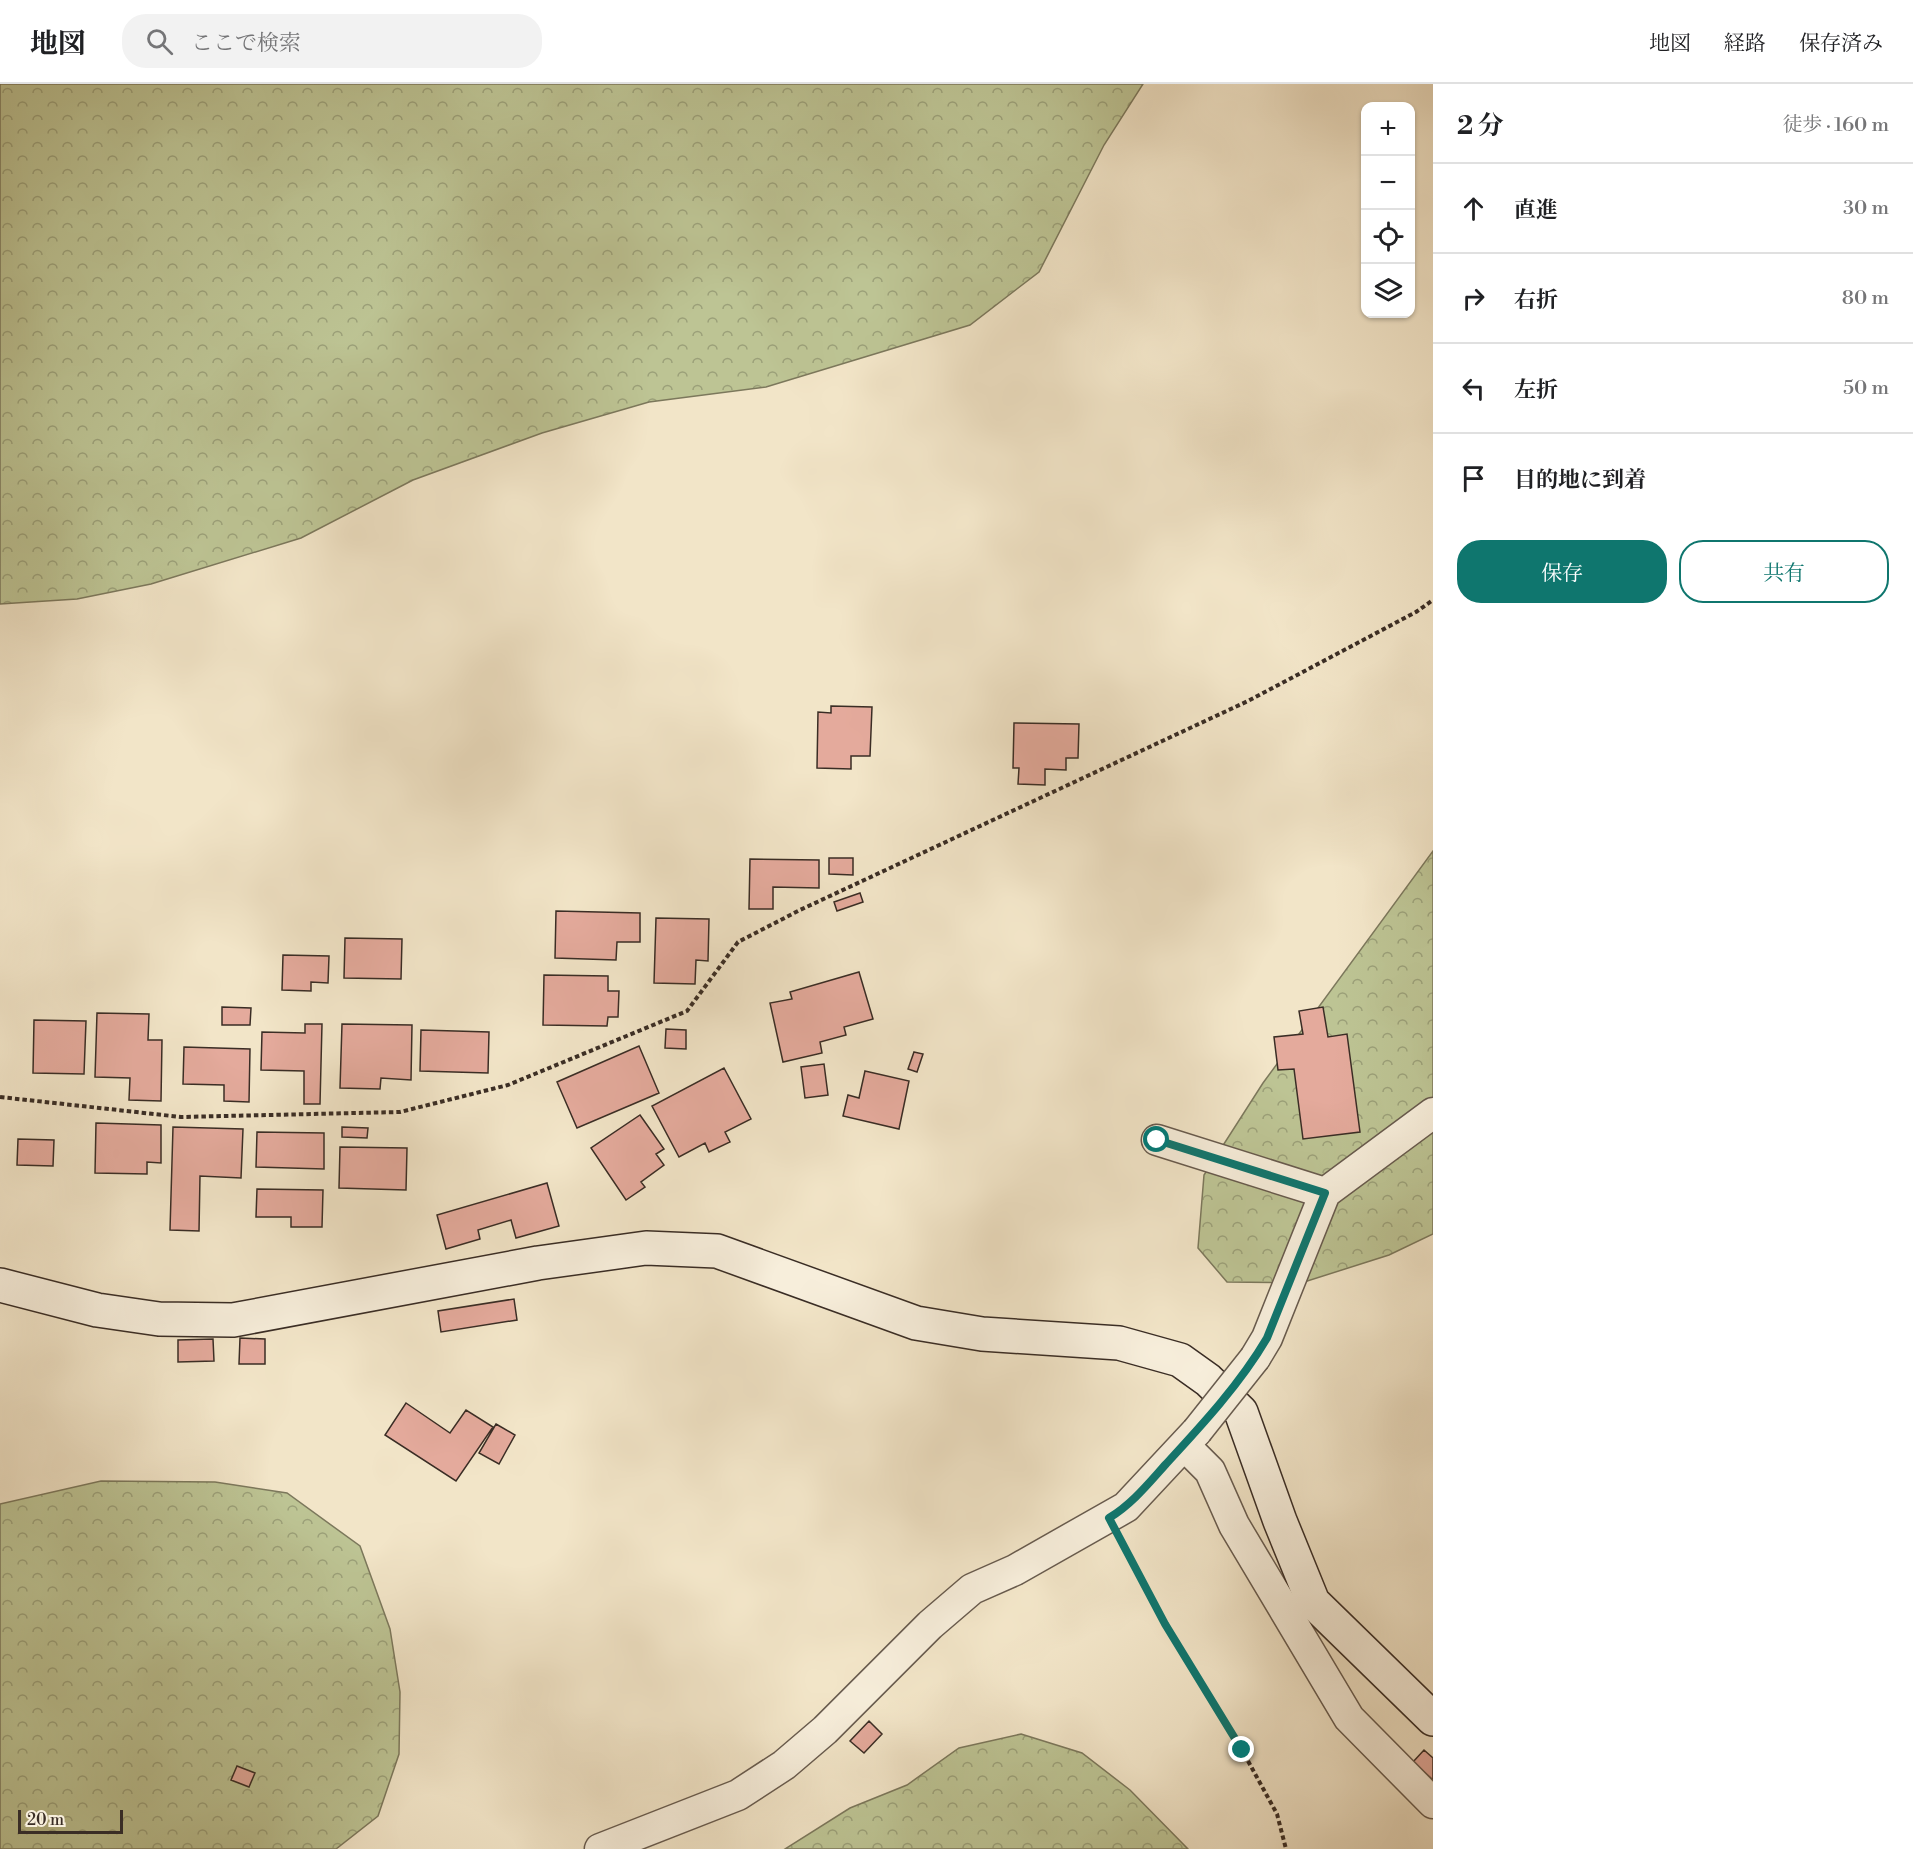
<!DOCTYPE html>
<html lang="ja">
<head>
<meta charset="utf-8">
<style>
  body { margin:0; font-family:"Libre Bodoni","Noto Serif JP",serif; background:#f2f2f2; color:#202124 }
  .controls { position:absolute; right:18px; top:18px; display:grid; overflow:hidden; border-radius:12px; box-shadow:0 2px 4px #0004 }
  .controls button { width:54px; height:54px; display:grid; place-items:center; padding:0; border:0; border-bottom:2px solid #e0e0e0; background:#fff; color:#202124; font:30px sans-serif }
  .scale { position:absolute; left:18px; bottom:15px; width:105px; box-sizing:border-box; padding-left:6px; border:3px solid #3a2d25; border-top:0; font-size:16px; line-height:21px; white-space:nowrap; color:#3a2d25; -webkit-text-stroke:4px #f7eedb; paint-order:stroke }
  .stop { position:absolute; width:18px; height:18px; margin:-14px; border:4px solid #0f766e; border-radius:50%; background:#fff }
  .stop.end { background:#0f766e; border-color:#fff; box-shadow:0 2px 6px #0008 }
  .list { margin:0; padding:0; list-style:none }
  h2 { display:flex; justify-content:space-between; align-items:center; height:78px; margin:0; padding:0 24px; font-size:26px }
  h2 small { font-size:20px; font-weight:400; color:#757577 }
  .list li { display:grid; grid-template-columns:39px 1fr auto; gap:18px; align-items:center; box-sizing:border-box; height:90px; padding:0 24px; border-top:2px solid #e0e0e0 }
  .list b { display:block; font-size:22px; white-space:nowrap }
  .list em { font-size:20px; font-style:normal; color:#757577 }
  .actions { display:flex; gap:12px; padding:18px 24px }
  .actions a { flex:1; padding:14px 0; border:2px solid #0f766e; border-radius:24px; text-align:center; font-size:21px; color:#0f766e }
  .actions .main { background:#0f766e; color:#fff }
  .icon { flex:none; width:33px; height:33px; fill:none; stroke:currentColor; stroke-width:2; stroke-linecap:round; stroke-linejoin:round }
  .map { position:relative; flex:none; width:1433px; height:1765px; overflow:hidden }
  header { display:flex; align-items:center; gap:36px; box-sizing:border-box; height:84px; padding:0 30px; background:#fff; border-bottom:2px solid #e0e0e0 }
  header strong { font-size:28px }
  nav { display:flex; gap:33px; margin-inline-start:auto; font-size:21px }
  .search { width:420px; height:54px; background:#f2f2f2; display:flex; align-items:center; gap:15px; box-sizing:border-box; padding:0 21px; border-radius:24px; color:#757577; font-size:22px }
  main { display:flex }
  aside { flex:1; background:#fff }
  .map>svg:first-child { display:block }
  .forest { fill:url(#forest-crowns); stroke:#7c785c; stroke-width:1.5 }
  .building { fill:#e4aa9c; stroke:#3a2d25; stroke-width:1.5 }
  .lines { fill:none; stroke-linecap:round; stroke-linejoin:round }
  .street-casing { stroke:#685b4e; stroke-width:33 }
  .secondary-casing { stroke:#3a2d25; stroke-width:36 }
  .path { stroke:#3a2d25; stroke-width:4; stroke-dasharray:4.5 3; stroke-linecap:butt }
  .street { stroke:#f7eedb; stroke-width:30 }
  .secondary { stroke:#f7eedb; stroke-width:33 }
  .street-bridge-casing { stroke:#685b4e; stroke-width:33; stroke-linecap:butt }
  .street-bridge { stroke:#f7eedb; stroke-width:30 }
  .route { stroke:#0f766e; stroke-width:8 }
</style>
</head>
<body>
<header>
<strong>地図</strong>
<div class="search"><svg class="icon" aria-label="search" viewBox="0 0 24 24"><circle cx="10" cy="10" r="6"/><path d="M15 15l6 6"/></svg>ここで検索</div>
<nav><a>地図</a><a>経路</a><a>保存済み</a></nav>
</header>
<main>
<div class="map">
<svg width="1433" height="1765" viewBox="0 0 1433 1765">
  <defs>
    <pattern id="forest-crowns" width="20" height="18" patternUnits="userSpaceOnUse" patternTransform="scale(1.5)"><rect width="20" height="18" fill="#bdc494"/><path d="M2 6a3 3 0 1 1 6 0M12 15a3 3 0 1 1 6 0" fill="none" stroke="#9ba079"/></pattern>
  </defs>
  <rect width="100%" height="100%" fill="#f2e5c8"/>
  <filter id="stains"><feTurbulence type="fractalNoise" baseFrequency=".00333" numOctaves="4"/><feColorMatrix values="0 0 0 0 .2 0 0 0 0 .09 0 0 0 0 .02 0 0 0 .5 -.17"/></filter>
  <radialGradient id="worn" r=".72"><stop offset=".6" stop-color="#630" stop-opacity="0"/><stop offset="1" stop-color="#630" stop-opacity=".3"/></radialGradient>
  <path class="forest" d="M0,0h1143l-39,61 -65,127 -69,53 -204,62 -117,15 -107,31 -129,47 -112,58 -150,46 -74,15 -77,5z
    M1433,767v383l-44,21 -88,28 -74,-1 -29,-34 6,-73 59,-92z
    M101,1397l114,1 72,11 73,53 30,83 10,63 -1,62 -21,62 -42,33h-336v-345z
    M1021,1650l61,19 48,37 58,59h-403l65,-41 57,-23 52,-37z"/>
  <path class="building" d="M831,622l41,1 -2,49h-19v13l-34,-1 1,-56 13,1z
    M1014,639l65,1 -1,34h-12v12l-21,-1v16l-27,-1 1,-16h-6z
    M829,774h24v17l-24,-1z
    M750,775l69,1v28l-46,-1v22h-24z
    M860,809l3,9 -26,9 -3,-9z
    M556,827l84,2v29h-23l-1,18 -61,-2z
    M656,834l53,1 -1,42 -12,-1 -1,24 -41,-1z
    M345,854l57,1 -1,40 -57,-1z
    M283,871l46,1 -1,27 -17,-1v9l-29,-1z
    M859,888l14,47 -29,8 2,8 -26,7 2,11 -39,9 -13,-59 22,-4 -2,-7z
    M544,891l64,1v15h11l-1,26h-10l-1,9 -64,-1z
    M222,923l29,1 -1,17h-28z
    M1323,923l5,30 19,-3 13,98 -57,7 -9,-70 -16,1 -4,-33 29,-3 -4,-23z
    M97,929l52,1 -1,26h14l-1,61 -32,-1 1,-22 -35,-1z
    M34,936l52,1 -2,53 -51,-1z
    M305,940h17l-2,80h-16v-33l-43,-1 1,-38 43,1z
    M342,940l70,1 -1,55 -30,-2 -1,11 -40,-1z
    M666,945l20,1v19l-21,-1z
    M421,946l68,2 -1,41 -68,-2z
    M639,962l20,47 -82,35 -20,-46z
    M184,963l66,2 -1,53 -25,-1v-16l-41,-1z
    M914,968l9,2 -6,18 -9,-3z
    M824,980l4,31 -23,3 -4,-31z
    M724,984l27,51 -26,13 5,10 -21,10 -4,-9 -26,14 -27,-51z
    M865,987l44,10 -10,48 -56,-13 5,-21 11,3z
    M640,1031l24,34 -8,5 8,11 -23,17 4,5 -19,13 -35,-52z
    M96,1039l65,2v38l-14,-1v12l-52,-1z
    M173,1043l70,2 -2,49 -41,-2 -1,55 -29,-1z
    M342,1043l26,1 -1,10 -25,-1z
    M257,1048l67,1v36l-68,-2z
    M18,1055l36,1 -1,26 -36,-1z
    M340,1063l67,1 -1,42 -67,-2z
    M547,1099l12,43 -43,12 -5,-18 -33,10 2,9 -34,10 -9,-34z
    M257,1105l66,1 -1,37h-31v-10h-35z
    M514,1215l3,21 -76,12 -3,-21z
    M240,1254l25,1v25h-26z
    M213,1255l1,22 -36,1v-22z
    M406,1319l44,30 16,-23 27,17 -37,54 -71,-46z
    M496,1340l19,11 -16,29 -20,-11z
    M869,1637l13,13 -18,19 -14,-12z
    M1424,1666l9,8v22l-20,-18z
    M237,1682l18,7 -6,14 -18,-7z"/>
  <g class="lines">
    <defs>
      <path id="street" d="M1157,1056l168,53 108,-80
        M1255,1274l12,-20 58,-145
        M1184,1361l26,26 24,54 115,193 84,85
        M600,1765l138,-54 46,-30 41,-35 105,-105 42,-36 43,-19 111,-63 71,-76"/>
      <path id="secondary" d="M0,1201l97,25 62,9 74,1 305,-57 108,-15 71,3 199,72 66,11 137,9 61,17 28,20 33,32 39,109 33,81 120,117"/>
    </defs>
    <use href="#street" class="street-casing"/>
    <use href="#secondary" class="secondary-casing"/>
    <path class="path" d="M0,1013l181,20 219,-5 108,-27 179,-74 51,-69 62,-32 448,-209 168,-89 17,-12
      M1124,1463l41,77 77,126 35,64 9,35"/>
    <use href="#street" class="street"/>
    <use href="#secondary" class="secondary"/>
    <defs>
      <path id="street-bridge" d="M1197,1347l58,-73"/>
    </defs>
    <use href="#street-bridge" class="street-bridge-casing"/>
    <use href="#street-bridge" class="street-bridge"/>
  </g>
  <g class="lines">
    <path class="route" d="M1157,1056l168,53 -58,145c-27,46 -65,87 -101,126 -18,20 -34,40 -57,54l56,106 77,126"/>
  </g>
  <rect width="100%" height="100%" filter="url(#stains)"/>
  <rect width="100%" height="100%" fill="url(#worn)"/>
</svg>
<div class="controls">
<button>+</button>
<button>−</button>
<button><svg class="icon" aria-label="locate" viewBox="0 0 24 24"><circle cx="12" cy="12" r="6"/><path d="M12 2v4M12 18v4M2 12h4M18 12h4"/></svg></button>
<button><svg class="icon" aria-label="layers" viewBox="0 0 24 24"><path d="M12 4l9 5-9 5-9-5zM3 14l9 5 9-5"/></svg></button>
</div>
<div class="scale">20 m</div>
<div class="stop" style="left:1157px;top:1056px"></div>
<div class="stop end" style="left:1242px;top:1666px"></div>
</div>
<aside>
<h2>2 分<small>徒歩 · 160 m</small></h2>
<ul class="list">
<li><svg class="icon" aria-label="ahead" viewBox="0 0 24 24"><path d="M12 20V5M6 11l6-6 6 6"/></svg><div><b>直進</b></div><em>30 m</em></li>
<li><svg class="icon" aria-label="right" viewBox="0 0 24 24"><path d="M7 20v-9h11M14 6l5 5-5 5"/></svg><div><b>右折</b></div><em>80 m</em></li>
<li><svg class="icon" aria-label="left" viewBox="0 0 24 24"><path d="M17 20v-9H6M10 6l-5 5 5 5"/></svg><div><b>左折</b></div><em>50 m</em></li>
<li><svg class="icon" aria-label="arrive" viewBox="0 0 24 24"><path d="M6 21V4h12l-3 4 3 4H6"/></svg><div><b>目的地に到着</b></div></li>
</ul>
<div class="actions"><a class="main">保存</a><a>共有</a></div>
</aside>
</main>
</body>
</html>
